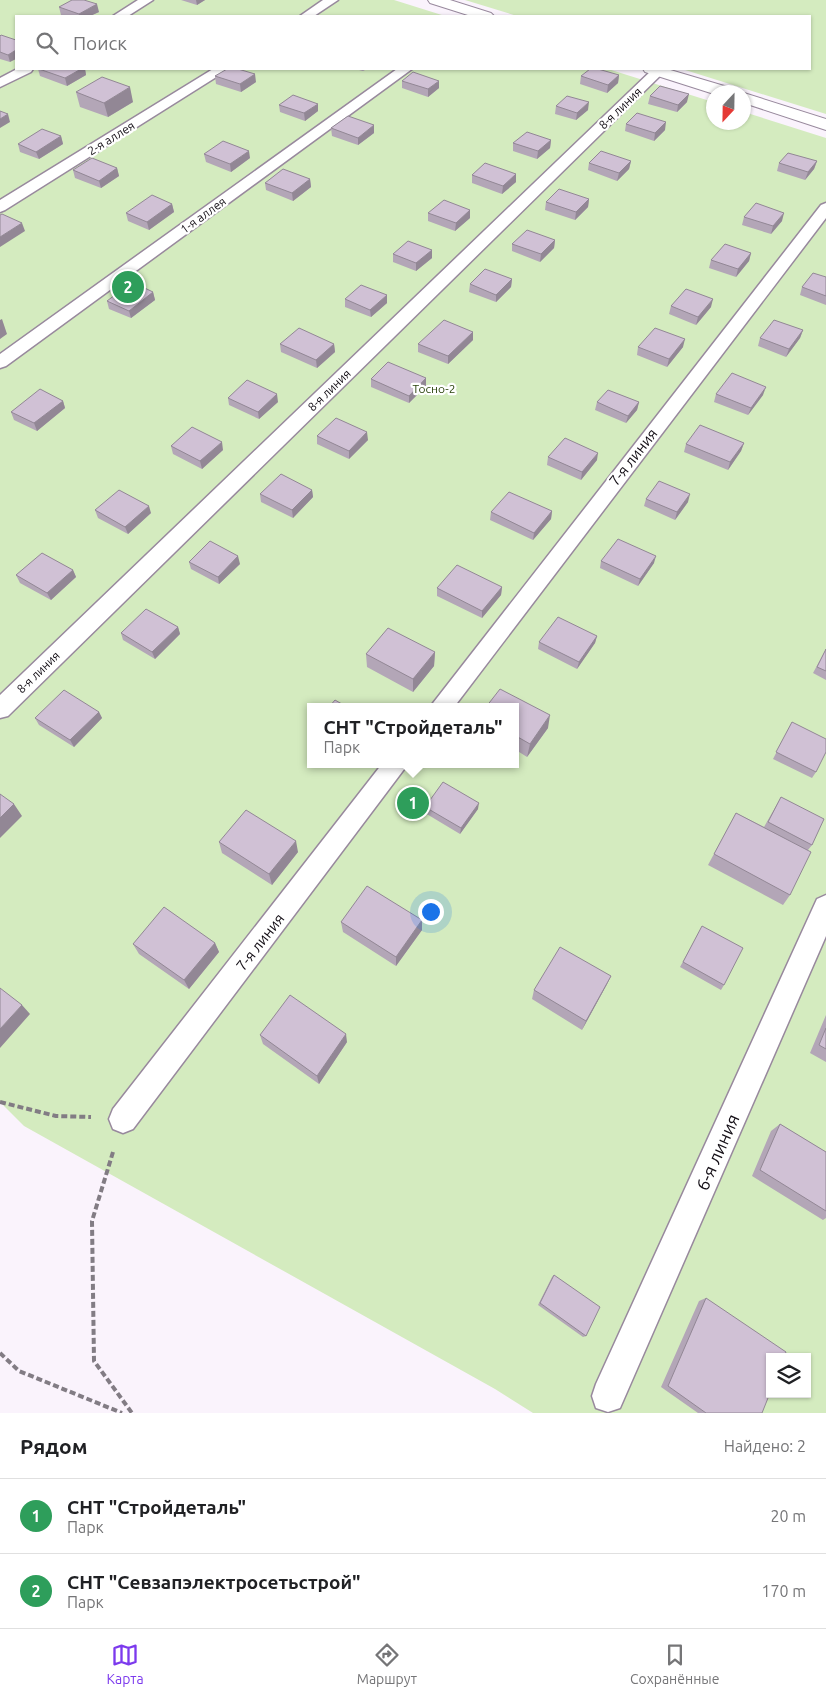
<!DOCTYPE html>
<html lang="ru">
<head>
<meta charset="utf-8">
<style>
  body { margin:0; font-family:Ubuntu,sans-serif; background:#f2f2f2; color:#202124 }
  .controls { position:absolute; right:15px; bottom:15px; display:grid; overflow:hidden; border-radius:0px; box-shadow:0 1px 4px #0004 }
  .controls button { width:45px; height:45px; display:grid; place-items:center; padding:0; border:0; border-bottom:1px solid #e0e0e0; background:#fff; color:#202124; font:25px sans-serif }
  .compass { position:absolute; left:706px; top:85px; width:45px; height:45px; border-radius:50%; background:#fff; box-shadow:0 1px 4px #0004; rotate:202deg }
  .you { position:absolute; left:430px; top:911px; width:18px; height:18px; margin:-12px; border:4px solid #fff; border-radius:50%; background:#1a73e8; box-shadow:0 0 0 8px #1a73e833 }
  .badge { display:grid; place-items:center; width:32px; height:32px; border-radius:50%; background:#7c3aed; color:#fff; font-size:16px; font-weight:700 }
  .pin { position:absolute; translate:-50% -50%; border:2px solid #fff; box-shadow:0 1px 5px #0006 }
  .popup { position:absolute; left:307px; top:703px; width:212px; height:65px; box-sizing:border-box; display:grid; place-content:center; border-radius:0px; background:#fff; filter:drop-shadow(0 1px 4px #0005); font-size:16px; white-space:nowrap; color:#757577 }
  .popup b { font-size:19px; color:#202124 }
  .popup::after { content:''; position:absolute; left:50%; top:100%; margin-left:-10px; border:10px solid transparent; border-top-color:#fff }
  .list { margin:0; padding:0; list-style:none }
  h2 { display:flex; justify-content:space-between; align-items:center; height:65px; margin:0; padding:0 20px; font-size:21px }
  h2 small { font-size:16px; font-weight:400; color:#757577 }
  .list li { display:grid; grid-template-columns:32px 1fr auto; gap:15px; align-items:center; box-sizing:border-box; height:75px; padding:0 20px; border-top:1px solid #e0e0e0 }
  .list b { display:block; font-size:19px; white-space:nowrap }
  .list p { margin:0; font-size:16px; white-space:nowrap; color:#757577 }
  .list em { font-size:16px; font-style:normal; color:#757577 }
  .icon { flex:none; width:28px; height:28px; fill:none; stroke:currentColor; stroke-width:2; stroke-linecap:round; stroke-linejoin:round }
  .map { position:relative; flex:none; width:826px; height:1413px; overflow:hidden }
  .search { position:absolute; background:#fff; box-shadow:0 1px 4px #0004; left:15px; right:15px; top:15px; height:55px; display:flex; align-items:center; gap:12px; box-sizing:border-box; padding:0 18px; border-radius:0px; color:#757577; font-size:19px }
  .sheet { height:215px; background:#fff }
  nav { display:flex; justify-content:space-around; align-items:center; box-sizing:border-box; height:70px; border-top:1px solid #e0e0e0; background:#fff; font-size:14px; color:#757577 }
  nav a { display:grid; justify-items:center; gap:2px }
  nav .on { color:#7c3aed }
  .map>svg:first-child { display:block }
  .green { fill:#d4ebbf; fill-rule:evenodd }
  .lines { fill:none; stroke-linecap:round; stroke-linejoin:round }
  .lane-casing { stroke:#98899d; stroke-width:3 }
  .street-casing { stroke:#98899d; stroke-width:2 }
  .path { stroke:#827c84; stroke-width:4; stroke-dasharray:6 3; stroke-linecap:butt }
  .lane { fill:#fff; fill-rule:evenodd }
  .street { fill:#fff; fill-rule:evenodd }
  .wall { fill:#b3a6b7 }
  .shaded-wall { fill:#928795 }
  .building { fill:#d0c1d5; stroke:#928795 }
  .labels { text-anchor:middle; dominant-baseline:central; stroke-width:4.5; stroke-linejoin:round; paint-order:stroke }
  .far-street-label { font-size:12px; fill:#130e15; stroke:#fff }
  .far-park-label { font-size:12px; fill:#2a420b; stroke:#fff }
  .street-label { font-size:15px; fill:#130e15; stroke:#fff }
  .near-street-label { font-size:18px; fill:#130e15; stroke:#fff }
</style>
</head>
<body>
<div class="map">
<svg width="826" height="1413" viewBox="0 0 826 1413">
  <rect width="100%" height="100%" fill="#faf3fc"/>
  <path class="green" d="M0,0h394l51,16h-429v53h592l105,33 1,20h30v-10l82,26v1275h-293l-38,-24 -471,-263 -24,-24zM310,707h206v57h-206zM770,1357h37v37h-37z
    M465,0h361v114l-144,-45h128v-53h-293z"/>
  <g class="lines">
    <defs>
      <path id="lane" d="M138,0h15l-25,16h-15z
        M323,0h15l-24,16h-14z
        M17,69h16l-2,3 -31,15v-9z
        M213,69h16l-224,141 -5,2v-12z
        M397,69h15l-406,297 -6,2v-14z
        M653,69h10l2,2 -657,645 -8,2v-23z
        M826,203v15l-372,489h-24l391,-502z
        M382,764h26l-275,365 -10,4 -10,-4 -4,-10 4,-10z
        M826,895v41l-206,472 -12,4 -12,-4 -4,-12 4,-12 221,-485z"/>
      <path id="street" d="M428,0h22l41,13 3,3h-23l-41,-13z
        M643,69h24l64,19 2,4 -19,2 -69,-22z
        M744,93l82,26v11l-82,-27z"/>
    </defs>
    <use href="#lane" class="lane-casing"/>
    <use href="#street" class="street-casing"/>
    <path class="path" d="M0,1102l56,14 35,1
      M113,1152l-21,69 2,140 38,52
      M0,1353l19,18 103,42"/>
    <use href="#lane" class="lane"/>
    <use href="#street" class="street"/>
  </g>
  <path class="wall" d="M181,0h24l-8,5z
    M59,7l40,5 -9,4h-24l-5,-1z
    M0,36l16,4 -6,22 -10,-3z
    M38,69h47l1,6 -19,11 -27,-10z
    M355,69h12l-4,2z
    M619,75l-1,8 -11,10 -27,-9 1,-8z
    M215,76l41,6 -15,10 -25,-8z
    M402,81l37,7 -11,9 -26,-9z
    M76,92l57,10 -25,15 -28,-10z
    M650,96l37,6 -10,10 -29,-8z
    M279,105l39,6 -13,10 -25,-9z
    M556,106l32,4 -12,10 -21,-6z
    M626,124l39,6 -11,11 -29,-10z
    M331,128l43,5 -16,12 -26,-9z
    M61,136l2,8 -24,15 -19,-7 -2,-8z
    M551,140l-1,8 -13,11 -24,-8v-8z
    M204,154l46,4 -19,14 -25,-10z
    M631,161l-2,8 -12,12 -29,-11 1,-7z
    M817,161l-3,8 -9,11 -28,-9 2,-8z
    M117,168l2,8 -18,12 -26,-10 -2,-8z
    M516,174v8l-14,12 -30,-11v-8z
    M310,179l1,8 -18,14 -27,-11 -1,-7z
    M589,199l-1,8 -13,13 -30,-10 1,-8z
    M172,204l2,8 -25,18 -21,-9 -2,-8z
    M470,210v8l-15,13 -27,-10v-8z
    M744,217l38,4 -11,13 -29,-9z
    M555,240l-1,8 -14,14 -28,-11v-7z
    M432,250v8l-16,13 -23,-9v-8z
    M751,253l-2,8 -13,16 -27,-9 2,-8z
    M826,277v28l-26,-10 2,-8z
    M512,279l-1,8 -15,15 -27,-10 1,-8z
    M153,292l2,8 -24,18 -22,-9 -2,-8z
    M345,299l42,4 -16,14 -26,-10z
    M671,306l40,1 -15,18 -27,-11z
    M803,330l-3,8 -14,19 -28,-11 2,-8z
    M473,340l-25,24 -30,-12v-8z
    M280,344h54l1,8 -18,16 -36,-16z
    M638,347h45l-16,20 -30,-12z
    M371,379l55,7 -17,17 -38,-16z
    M716,394l47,1 -15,20 -34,-13z
    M228,398l50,4 -19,17 -30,-14z
    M63,401l2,7 -28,23 -23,-11 -3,-8z
    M597,402h42l-2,8 -11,13 -31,-13z
    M317,436l51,4 -19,19 -32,-15z
    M744,443l-3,8 -13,19 -44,-18 2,-8z
    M171,446l52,4 -21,19 -29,-15z
    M548,457l49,3 -16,20 -34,-15z
    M312,490l1,7 -20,21 -32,-16 -1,-8z
    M646,499l42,3 -13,18 -31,-14z
    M95,510l56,3 -23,21 -30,-16z
    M552,511l-1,8 -18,21 -43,-20 1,-8z
    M601,561l53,2 -16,23 -38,-18z
    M189,562l51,2 -21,20 -28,-15z
    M73,570l3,7 -25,23 -31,-17 -4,-8z
    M502,587l-1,8 -19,23 -45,-22v-8z
    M178,627l2,7 -25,25 -32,-19 -2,-7z
    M597,636l-2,7 -18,26 -39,-20 1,-7z
    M826,649v31l-13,-7z
    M435,652l-1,14 -21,26 -46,-25 -1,-13z
    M516,707l32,21 -21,29 -11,-7z
    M99,712l3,6 -28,29 -35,-22 -4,-7z
    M792,722l24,50 -4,6 -39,-19z
    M353,764h10l-3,4z
    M781,797l31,48 -4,5 -18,45 -7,10 -75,-40 28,-52 28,14z
    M425,807l53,2 -18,25 -35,-21z
    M219,842l79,10 -26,33 -50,-32z
    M422,920v10l-26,36 -53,-34 -2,-10z
    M699,932l25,53 -3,5 -41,-23z
    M215,943l4,9 -30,37 -50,-35 -6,-10z
    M611,976l-5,10 -24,44 -50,-31 2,-9z
    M826,1015v47l-16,-9z
    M260,1035l87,7 -28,42 -56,-40z
    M780,1124l46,28v66l-3,2 -71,-44 19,-45z
    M554,1275l32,61 -3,1 -45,-32 14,-28z
    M706,1298l56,115h-64l-37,-26 38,-86z"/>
  <path class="shaded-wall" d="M196,0h9l-8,5z
    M97,4l2,8 -9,4h-11v-2z
    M16,50v9l-6,3 -2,-7z
    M81,69h4l1,6 -19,11 -2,-8z
    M255,74l1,8 -15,10 -1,-8z
    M619,75l-1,8 -11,10 1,-8z
    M439,81v7l-11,9v-8z
    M130,87l3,15 -25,15 -4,-14z
    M689,94l-2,8 -10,10 1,-7z
    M589,102l-1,8 -12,10 1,-7z
    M318,104v7l-13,10 -1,-8z
    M8,114l2,8 -10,6v-9z
    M666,122l-1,8 -11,11 1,-8z
    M374,125v8l-16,12v-7z
    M61,136l2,8 -24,15 -3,-7z
    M551,140l-1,8 -13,11 1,-8z
    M249,151l1,7 -19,14 -1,-8z
    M631,161l-2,8 -12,12 2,-8z
    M817,161l-3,8 -9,11 3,-8z
    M117,168l2,8 -18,12 -2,-7z
    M516,174v8l-14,12 1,-8z
    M310,179l1,8 -18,14 -1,-8z
    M589,199l-1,8 -13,13 1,-8z
    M172,204l2,8 -25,18 -2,-8z
    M470,210v8l-15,13 1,-8z
    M784,213l-2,8 -11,13 2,-8z
    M22,223l3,8 -25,16v-10z
    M555,240l-1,8 -14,14 1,-8z
    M432,250v8l-16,13v-8z
    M751,253l-2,8 -13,16 2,-8z
    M512,279l-1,8 -15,15v-7z
    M153,292l2,8 -24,18 -2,-7z
    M387,295v8l-16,14 -1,-7z
    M713,299l-2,8 -15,18 2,-8z
    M2,319l5,15 -7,5v-19z
    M803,330l-3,8 -14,19 3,-8z
    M473,332v8l-25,24v-8z
    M685,339l-2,8 -16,20 2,-8z
    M334,344l1,8 -18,16 -1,-8z
    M426,378v8l-17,17v-7z
    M766,387l-3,8 -15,20 3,-7z
    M277,394l1,8 -19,17 -1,-7z
    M63,401l2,7 -28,23 -3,-8z
    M639,402l-2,8 -11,13 2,-7z
    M367,432l1,8 -19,19v-8z
    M222,442l1,8 -21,19 -2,-8z
    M744,443l-3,8 -13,19 2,-8z
    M598,453l-1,7 -16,20 1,-8z
    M312,490l1,7 -20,21 -1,-8z
    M690,494l-2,8 -13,18 2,-8z
    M149,506l2,7 -23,21 -3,-7z
    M552,511l-1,8 -18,21 1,-7z
    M238,556l2,8 -21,20 -1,-7z
    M656,556l-2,7 -16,23 2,-7z
    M73,570l3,7 -25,23 -4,-7z
    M502,587l-1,8 -19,23v-7z
    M178,627l2,7 -25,25 -3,-7z
    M597,636l-2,7 -18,26 2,-7z
    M435,652l-1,14 -21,26v-13z
    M99,712l3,6 -28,29 -4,-7z
    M550,715l-2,13 -21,29 3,-13z
    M360,764h3l-3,4z
    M479,803l-1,6 -18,25 1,-6z
    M14,804l8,12 -22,22v-20z
    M296,841l2,11 -26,33 -3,-11z
    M422,920v10l-26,36v-9z
    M215,943l4,9 -30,37 -5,-9z
    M611,976l-5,10 -24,44 4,-9z
    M22,1005l8,9 -30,34v-19z
    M346,1034l1,8 -28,42 -2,-8z"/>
  <path class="building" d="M72,0h12l13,4 -18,10 -20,-7z
    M1,35l15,5v10l-8,5 -8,-3v-16z
    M39,69h42l-16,9z
    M227,69h11l17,5 -15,10 -25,-8z
    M590,69h8l21,6 -11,10 -27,-9z
    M413,72l26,9 -11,8 -26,-8z
    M102,77l28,10 -26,16 -28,-11z
    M660,86l29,8 -11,11 -28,-9z
    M293,95l25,9 -14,9 -25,-8z
    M567,96l22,6 -12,11 -21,-7z
    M0,111l8,3 -8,5z
    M637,113l29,9 -11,11 -29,-9z
    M348,116l26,9 -16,13 -27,-10z
    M42,129l19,7 -25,16 -18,-8z
    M527,132l24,8 -13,11 -25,-8z
    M223,141l26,10 -19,13 -26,-10z
    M601,151l30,10 -12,12 -30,-10z
    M788,153l29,8 -9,11 -29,-9z
    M92,158l25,10 -18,13 -26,-11z
    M485,163l31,11 -13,12 -31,-11z
    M283,169l27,10 -18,14 -27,-10z
    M559,189l30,10 -13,13 -30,-10z
    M152,195l20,9 -25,18 -21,-9z
    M444,200l26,10 -14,13 -28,-10z
    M756,203l28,10 -11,13 -29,-9z
    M2,214l20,9 -22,14v-22z
    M527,230l28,10 -14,14 -29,-10z
    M408,241l24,9 -16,13 -23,-9z
    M725,244l26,9 -13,16 -27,-9z
    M485,269l27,10 -16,16 -26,-11z
    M813,273l13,4v19l-24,-9z
    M132,282l21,10 -24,19 -22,-10z
    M361,285l26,10 -17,15 -25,-11z
    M686,289l27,10 -15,18 -27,-11z
    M444,320l29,12 -25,24 -30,-12z
    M774,320l29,10 -14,19 -29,-11z
    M299,328l35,16 -18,16 -36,-16z
    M655,328l30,11 -16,20 -31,-12z
    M388,362l38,16 -17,18 -38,-17z
    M732,373l34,14 -15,21 -35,-14z
    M247,380l30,14 -19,18 -30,-14z
    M40,389l23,12 -29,22 -23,-11z
    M608,390l31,12 -11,14 -31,-14z
    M336,418l31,14 -18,19 -32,-15z
    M700,425l44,18 -14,19 -44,-18z
    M192,427l30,15 -22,19 -29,-15z
    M565,438l33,15 -16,19 -34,-15z
    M281,474l31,16 -20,20 -32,-16z
    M659,481l31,13 -13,18 -31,-13z
    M119,490l30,16 -24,21 -30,-17z
    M509,492l43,19 -18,22 -43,-21z
    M618,539l38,17 -16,23 -39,-18z
    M210,541l28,15 -20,21 -29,-15z
    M42,553l31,17 -26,23 -31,-18z
    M457,565l45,22 -20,24 -45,-23z
    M146,609l32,18 -26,25 -31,-19z
    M558,617l39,19 -18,26 -40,-20z
    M388,628l47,24 -22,27 -47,-25z
    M826,649v22l-9,-4z
    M500,689l50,26 -20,29 -14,-8v-29h-30z
    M64,690l35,22 -29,28 -35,-22z
    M335,700l12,7h-18z
    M792,722l34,17v13l-10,20 -40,-20z
    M443,782l36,21 -18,25 -36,-21z
    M0,794l14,10 -14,14z
    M781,797l43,22 -12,26 -44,-23z
    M246,810l50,31 -27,33 -50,-32z
    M736,813l75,39 -21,43 -76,-41z
    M367,886l55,34 -26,37 -55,-35z
    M164,907l51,36 -31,37 -51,-36z
    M702,926l41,22 -19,37 -41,-23z
    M560,947l51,29 -25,45 -52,-31z
    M0,988l22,17 -22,24z
    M290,995l56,39 -29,42 -57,-41z
    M826,1028v21l-7,-4z
    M780,1124l46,28v59l-66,-41z
    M554,1275l46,32 -14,29 -46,-33z
    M706,1298l80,54 -2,5h-14v36l-8,20h-56l-38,-27z"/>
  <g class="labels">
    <g class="far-street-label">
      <text transform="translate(620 108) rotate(-44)">8-я линия</text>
      <text transform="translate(111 138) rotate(-32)">2-я аллея</text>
      <text transform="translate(203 215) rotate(-36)">1-я аллея</text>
      <text transform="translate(329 390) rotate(-44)">8-я линия</text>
      <text transform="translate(38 672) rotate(-44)">8-я линия</text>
    </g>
    <g class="far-park-label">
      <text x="434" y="388">Тосно-2</text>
    </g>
    <g class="street-label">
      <text transform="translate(633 457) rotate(-52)">7-я линия</text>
      <text transform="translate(260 942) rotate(-52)">7-я линия</text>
    </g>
    <g class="near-street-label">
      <text transform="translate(717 1152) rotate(-66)">6-я линия</text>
    </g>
  </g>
</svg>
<div class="controls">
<button><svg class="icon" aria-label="layers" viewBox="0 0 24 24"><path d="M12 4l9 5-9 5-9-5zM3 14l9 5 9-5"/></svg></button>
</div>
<svg class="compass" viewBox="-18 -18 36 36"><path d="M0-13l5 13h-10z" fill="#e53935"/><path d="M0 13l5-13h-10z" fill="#757577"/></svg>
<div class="you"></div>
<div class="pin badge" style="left:413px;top:803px;background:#2e9e5b">1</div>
<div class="popup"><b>СНТ &quot;Стройдеталь&quot;</b>Парк</div>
<div class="pin badge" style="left:128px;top:287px;background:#2e9e5b">2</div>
<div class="search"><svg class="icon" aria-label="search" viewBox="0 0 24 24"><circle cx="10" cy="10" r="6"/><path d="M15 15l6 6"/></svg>Поиск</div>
</div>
<section class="sheet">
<h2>Рядом<small>Найдено: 2</small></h2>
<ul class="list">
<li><span class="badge" style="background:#2e9e5b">1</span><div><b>СНТ &quot;Стройдеталь&quot;</b><p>Парк</p></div><em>20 m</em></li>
<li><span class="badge" style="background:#2e9e5b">2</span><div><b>СНТ &quot;Севзапэлектросетьстрой&quot;</b><p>Парк</p></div><em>170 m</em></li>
</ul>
</section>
<nav>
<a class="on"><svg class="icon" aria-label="map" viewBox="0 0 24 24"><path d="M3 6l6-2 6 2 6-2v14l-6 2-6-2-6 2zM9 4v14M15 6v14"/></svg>Карта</a>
<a><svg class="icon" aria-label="directions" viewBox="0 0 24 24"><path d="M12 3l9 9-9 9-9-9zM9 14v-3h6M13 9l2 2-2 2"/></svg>Маршрут</a>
<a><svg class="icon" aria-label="saved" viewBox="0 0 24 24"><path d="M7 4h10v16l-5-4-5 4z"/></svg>Сохранённые</a>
</nav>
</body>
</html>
